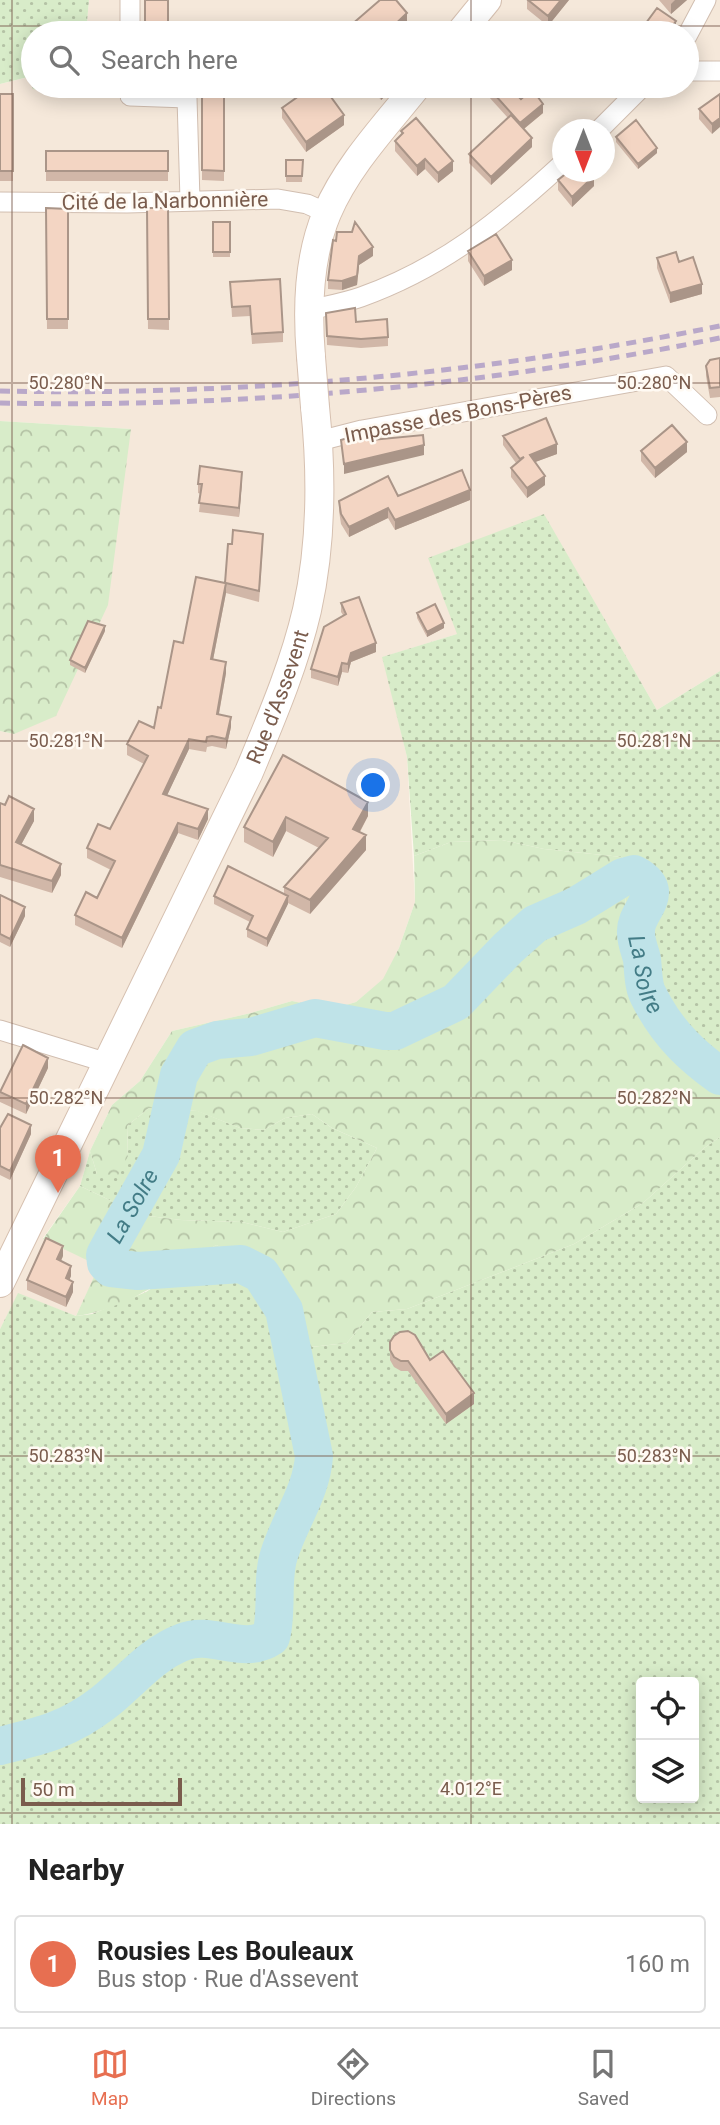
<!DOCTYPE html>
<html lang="en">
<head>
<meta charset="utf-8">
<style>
  body { margin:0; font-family:Roboto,sans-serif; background:#f6f6f6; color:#222 }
  .controls { position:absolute; right:21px; bottom:21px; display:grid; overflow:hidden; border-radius:7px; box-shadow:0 4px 18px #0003 }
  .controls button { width:63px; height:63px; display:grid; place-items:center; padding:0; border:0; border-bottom:2px solid #e0e0e0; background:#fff; color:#222; font:35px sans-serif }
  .compass { position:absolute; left:552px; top:119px; width:63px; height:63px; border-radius:50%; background:#fff; box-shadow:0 4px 18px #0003; rotate:180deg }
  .scale { position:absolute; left:21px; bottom:18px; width:161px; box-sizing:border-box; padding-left:7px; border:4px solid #7a5c4d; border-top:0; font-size:19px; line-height:24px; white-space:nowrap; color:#7a5c4d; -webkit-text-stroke:5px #fffaf3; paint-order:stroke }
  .you { position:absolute; left:374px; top:786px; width:24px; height:24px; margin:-18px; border:5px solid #fff; border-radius:50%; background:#1a73e8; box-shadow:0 0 0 10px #1a73e833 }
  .badge { display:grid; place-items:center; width:46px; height:46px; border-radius:50%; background:#e76f51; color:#fff; font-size:23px; font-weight:700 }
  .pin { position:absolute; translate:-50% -58px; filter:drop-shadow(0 2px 4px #0008) }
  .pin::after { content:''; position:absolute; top:37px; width:24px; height:21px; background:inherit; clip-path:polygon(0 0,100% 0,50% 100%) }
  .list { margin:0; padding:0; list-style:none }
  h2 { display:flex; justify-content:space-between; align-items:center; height:91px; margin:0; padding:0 28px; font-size:30px }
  h2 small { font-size:23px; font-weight:400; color:#767676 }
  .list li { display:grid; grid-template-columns:46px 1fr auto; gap:21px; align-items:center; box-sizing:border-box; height:98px; margin:0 14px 14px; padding:0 14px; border:2px solid #e0e0e0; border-radius:7px }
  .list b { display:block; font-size:26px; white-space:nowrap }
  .list p { margin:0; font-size:23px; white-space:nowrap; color:#767676 }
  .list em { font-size:23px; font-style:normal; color:#767676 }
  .icon { flex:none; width:38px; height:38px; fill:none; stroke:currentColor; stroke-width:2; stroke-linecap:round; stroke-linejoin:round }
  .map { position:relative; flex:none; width:720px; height:1824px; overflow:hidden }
  .search { position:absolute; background:#fff; box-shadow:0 4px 18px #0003; left:21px; right:21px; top:21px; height:77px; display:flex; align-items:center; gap:18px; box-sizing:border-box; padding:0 24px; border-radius:38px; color:#767676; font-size:26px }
  .sheet { height:203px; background:#fff }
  nav { display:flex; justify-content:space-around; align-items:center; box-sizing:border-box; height:98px; border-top:2px solid #e0e0e0; background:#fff; font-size:19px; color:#767676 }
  nav a { display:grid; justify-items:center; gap:4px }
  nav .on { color:#e76f51 }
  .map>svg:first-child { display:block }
  .residential { fill:#f5e8da; fill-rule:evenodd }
  .grass { fill:url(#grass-dots); fill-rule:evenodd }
  .forest { fill:url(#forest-crowns) }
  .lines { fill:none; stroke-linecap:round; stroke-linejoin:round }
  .river { stroke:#bfe3e8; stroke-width:38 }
  .street-casing { stroke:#d1beb0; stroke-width:21 }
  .secondary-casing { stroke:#d6c0b0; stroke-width:30 }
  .street { stroke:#fff; stroke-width:19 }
  .secondary { stroke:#fff; stroke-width:28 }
  .rail { stroke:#b9a8c9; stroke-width:5; stroke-dasharray:10 7; stroke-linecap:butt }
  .secondary-bridge-casing { stroke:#d6c0b0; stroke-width:30; stroke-linecap:butt }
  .secondary-bridge { stroke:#fff; stroke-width:28 }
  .wall { fill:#d1b7a8 }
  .shaded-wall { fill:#aa9588 }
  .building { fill:#f3d5c3; stroke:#aa9588; stroke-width:2 }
  .ticks { fill:none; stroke:#7a5c4d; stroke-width:2; stroke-opacity:0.45 }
  .labels { text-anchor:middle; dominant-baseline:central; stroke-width:5; stroke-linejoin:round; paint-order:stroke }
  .street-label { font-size:21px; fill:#7a5c4d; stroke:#fffaf3 }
  .water-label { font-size:23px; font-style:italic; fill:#437c86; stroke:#fffaf3 }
  .ticks-label { font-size:18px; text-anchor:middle; fill:#7a5c4d; stroke:#fffaf3; stroke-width:5; stroke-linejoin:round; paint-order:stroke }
</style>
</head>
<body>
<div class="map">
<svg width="720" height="1824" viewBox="0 0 720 1824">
  <defs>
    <pattern id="grass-dots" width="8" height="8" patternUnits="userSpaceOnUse" patternTransform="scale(1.75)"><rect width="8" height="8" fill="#d8ecc9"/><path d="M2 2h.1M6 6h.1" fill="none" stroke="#b4c2a5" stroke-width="1.8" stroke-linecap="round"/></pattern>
    <pattern id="forest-crowns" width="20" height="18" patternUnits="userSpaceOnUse" patternTransform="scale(1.75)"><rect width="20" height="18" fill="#d8ecc9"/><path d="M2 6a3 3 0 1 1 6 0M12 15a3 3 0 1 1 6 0" fill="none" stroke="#b4c2a5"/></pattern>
  </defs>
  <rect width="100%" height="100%" fill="#fdf6ec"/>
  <path class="residential" d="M89,0h631v671l-63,39 -113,-195 -87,119 -74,23 24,100 8,145 -16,46 -15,31 -28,23 -24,7 -40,-8 -41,12 -79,18 -32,50 -28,24 -22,46 -10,35 -37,52 57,28 -24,50 -58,-22 -18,35v-598l14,3 117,-305 -131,-8v-337l29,-7 4,12 49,6 1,-9h604v-53h-601zM562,130h42v42h-42z"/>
  <path class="grass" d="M0,0h89l-3,33h-53v53h50l-1,10 -49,-7 -5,-12 -28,7z
    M544,514l113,196 63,-39v408c-9,-5 -19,-10 -27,-17 -41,-37 -70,-100 -68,-155 1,-14 5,-29 7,-42l-10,-8 -78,-8 -42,-9 -51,2 -37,14 -7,-99 -25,-100 75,-23 -29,-76z
    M149,1108l49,3 42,17 24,2 21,-12 27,-4 20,14 45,20 -21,39 -20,27 -53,18 -41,-10 -61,-2 -40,-5 -61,-29 10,-35 7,23 31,-18 -1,-30z
    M720,1137v687h-720v-495l18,-36 58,23 16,-2 54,-22 70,-47 39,17 30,39 17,47 45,-5 25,-31 35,-3 167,-65 69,-41 61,-55zM641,1682h53v116h-53z"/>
  <path class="forest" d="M0,421l131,8 -23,176 -52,111 -42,18 -14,-3z
    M502,840l42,9 78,8 10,7c-2,14 -6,29 -7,43 -2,55 27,118 68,155 8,7 18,12 27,17v58l-16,11 -61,55 -69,41 -167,65 -35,3 -25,31 -45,5 -17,-47 -30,-39 -39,-17c-43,29 -87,64 -140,71l23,-50 -56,-27 37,-53 61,29 40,5 61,2 41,10 53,-18 20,-27 21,-39 -45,-20 -20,-14 -27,4 -21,12 -24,-2 -43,-17 -48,-3 -22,18 1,30 -10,19 -21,-1 -7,-23 22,-46 28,-24 32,-50 79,-18 41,-12 40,8 24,-7 27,-23 16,-31 16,-46 -1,-46 37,-14z"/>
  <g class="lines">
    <path class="river" id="s1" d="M0,1746c41,-10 68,-16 103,-43 26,-20 48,-49 80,-61 29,-12 60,14 88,-5 7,-27 0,-57 8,-82 10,-33 33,-64 35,-99l-30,-146 -23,-36 -20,-10 -103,7 -27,-3 -5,-5 -1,-8 7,-13 49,-87 18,-80 16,-27 22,-8 34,-3 64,-19 70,13h10l61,-29 52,-54 27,-24 41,-18 47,-29 11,-3c36,19 0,36 2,59 0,9 4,18 6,26 1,9 1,19 3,27 1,7 6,14 9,20 17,30 38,50 66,70"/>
    <defs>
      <path id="street" d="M130,0v33
        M687,36l19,-36
        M687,69l6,2h27
        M130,86v10l57,2 3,102
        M599,130l44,-44
        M0,202l127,1 151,-4 29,5 20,9
        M309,310c17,-4 35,-7 52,-13 81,-29 139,-76 201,-133
        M319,441l43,-11 304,-54 41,39
        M0,1030l108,33"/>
      <g id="secondary">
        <path d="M460,33l27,-33"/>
        <path d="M311,357c-4,-48 -3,-99 16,-144 20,-47 58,-87 90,-127"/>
        <path id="s2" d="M0,1283l249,-511c22,-53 45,-106 58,-162 15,-67 15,-135 8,-203"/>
      </g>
    </defs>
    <use href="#street" class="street-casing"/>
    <use href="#secondary" class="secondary-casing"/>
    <use href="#street" class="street"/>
    <use href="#secondary" class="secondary"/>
    <path class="rail" d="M0,391c242,5 483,-17 720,-65
      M0,403c242,5 483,-17 720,-65"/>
    <defs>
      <path id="secondary-bridge" d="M311,357l4,50"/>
    </defs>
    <use href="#secondary-bridge" class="secondary-bridge-casing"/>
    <use href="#secondary-bridge" class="secondary-bridge"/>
  </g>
  <path class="wall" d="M527,0h42l-21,26 -21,-17z
    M659,0h28l-16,14z
    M646,23l30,3 -5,7h-19l-6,-4z
    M370,86h25v1l-14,13z
    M479,86h29l13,13 22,14 -19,16 8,18 -41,38 -22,-22v-9l39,-36z
    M202,93h22v88l-22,-1z
    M0,94h13v87h-13z
    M720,94l-8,40 -13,-15v-10z
    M282,108l62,17 -38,27 -24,-34z
    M401,131l52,40 -15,12 -13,-14 -8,7 -22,-25v-10l6,-6z
    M616,137l41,16 -19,16 -22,-27z
    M46,151h122v30h-122z
    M286,160h17l-1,22h-16z
    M558,180l36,6 -22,21 -14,-17z
    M46,208l22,1v120h-21z
    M147,208h21l1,122 -21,-1z
    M213,222h17v35h-17z
    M468,251l44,19 -28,16 -16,-25z
    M373,256l-14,9 -2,20 -15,5 -14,-1v-9z
    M657,258l22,4 23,32 -32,9 -13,-35z
    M230,282l53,50v10l-31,2 -2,-28 -18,1z
    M326,313l30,9 32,15v9l-27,2 -34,-3z
    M720,358v39l-10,1 -4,-22v-10z
    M503,436l54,18 -22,8 10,23 -18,13 -16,-21v-9l5,-5 -13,-18z
    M641,451l46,1 -32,26 -14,-17z
    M242,481l-3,36 -40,-5 2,-18 -3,-1v-9z
    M398,496l72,4 -75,30 -7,-12 -39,19 -8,-13 -2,-13v-10z
    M263,545l-4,57 -33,-9 -13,67 13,13 -7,41 12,13 -5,22 -14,-3 -5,1 -1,5 -17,-3 -22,46 41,24 -10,21 -20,-7 -56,115 -47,-23v-10l22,-17 14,-28 -24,-12v-10l23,-19 34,-65 -17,-9v-11l27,-16 29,-85 42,-60z
    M341,603l35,49 -25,10 -3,11 -6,-1 -4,14 -27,-8v-9l32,-54 -2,-3z
    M417,613l27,15 -17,9 -10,-19z
    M105,631l-20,42 -15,-8v-5z
    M283,755l85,61 -8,16 6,18 -56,64 -22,-11 -21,44 -20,-10v-8l3,-7 -36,-18v-8l70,-2v-7l35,-39 -33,-17 -13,26 -29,-15v-15z
    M0,803l34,18 -13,24 40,30 -9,18 -52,-16z
    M0,895l25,21 -15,31 -10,-5z
    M48,1068l-22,46 -26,-12v-10z
    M0,1128l31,6 -21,46 -10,-5z
    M63,1256l-2,5 10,15 -2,4 4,12 -7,15 -39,-17v-10z
    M390,1342l40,18 44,44 -28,20 -38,-53h-7l-7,-4 -4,-7z"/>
  <path class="shaded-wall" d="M561,0h8l-21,26v-10z
    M675,0h12l-16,14v-10z
    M407,13v10l-11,10h-10z
    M676,21v5l-5,7h-4z
    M386,86h9v1l-14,13v-9z
    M543,104v9l-23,19v-9z
    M344,115v10l-38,27v-10z
    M720,118v9l-8,7v-10z
    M532,138v9l-41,38v-8z
    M657,148v5l-19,16v-5z
    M425,159v10l-8,7v-10z
    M453,161v10l-15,12v-10z
    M594,176v10l-22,21v-10z
    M373,247v9l-14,9 -2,20 -15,5v-9l17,-25z
    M512,260v10l-28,16v-10z
    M702,284v10l-32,9v-10z
    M687,442v10l-32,26v-10z
    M557,444v10l-27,10v-9z
    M424,445v10l-80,19v-10z
    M242,472v9l-3,36v-9z
    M545,476v9l-18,13v-10z
    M470,490v10l-75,30v-10z
    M388,508v10l-39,19v-10z
    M226,583v10l-15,77v-11z
    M444,623v5l-17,9v-5z
    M105,626v5l-20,42v-5z
    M376,643v9l-25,10 -3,11v-9l3,-11z
    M226,662v11l-9,51v-10z
    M342,663v9l-4,14v-9z
    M231,717v10l-5,22v-10z
    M189,739v10l-26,55v-10z
    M368,802v14l-15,28v-15z
    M34,809v12l-18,33v-12z
    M208,809v10l-10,21v-11z
    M286,817v14l-13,26v-15z
    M178,823v10l-56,115v-10z
    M366,835v15l-56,64v-14z
    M61,864v11l-9,18v-12z
    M288,896v8l-21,43v-8z
    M25,907v9l-15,31v-8z
    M48,1058v10l-22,46v-10z
    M31,1125v9l-21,46v-9z
    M63,1246v10l-6,13v-10z
    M71,1266v10l-5,12v-10z
    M73,1282v10l-7,15v-10z
    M474,1393v11l-28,20v-10z"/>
  <path class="building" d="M145,0h23v33h-23z
    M380,0h16l11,13 -21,20h-48l10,-9 2,2z
    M528,0h33l-13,16z
    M657,8l19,13 -9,12h-8l-13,-10z
    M536,25l6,8h-16z
    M313,86h10l21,29 -38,27 -24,-34z
    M378,86h8l-5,5z
    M487,86h21l13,13 11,-10 11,15 -23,19z
    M202,93h22v78l-22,-1z
    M0,94h13v77h-13z
    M720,94v24l-8,6 -13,-15z
    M511,115l21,23 -41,39 -22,-23z
    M416,118l37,43 -15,12 -13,-14 -8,7 -22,-25 8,-8 -2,-2z
    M636,120l21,28 -19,16 -22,-27z
    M46,151h122v20h-122z
    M286,160h17l-1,16h-16z
    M568,172h21l5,4 -22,21 -14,-17z
    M46,208l22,1v110h-21z
    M147,208h21l1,111h-21z
    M213,222h17v30h-17z
    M355,222l18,25 -14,9 -2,20 -15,5 -14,-1 5,-40 3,1 1,-9h15z
    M496,234l16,26 -28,16 -16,-25z
    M676,252l3,10 14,-5 9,27 -32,9 -13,-35z
    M280,279l3,53 -31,2 -2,-28 -18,1 -2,-25z
    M355,308l1,14 31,-3 1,18 -27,2 -34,-3 -1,-23z
    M720,358v29l-10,1 -4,-22 4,-6z
    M546,418l11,26 -27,11 15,21 -18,12 -16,-20 13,-11 -4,2 -17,-23z
    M672,425l15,17 -32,26 -14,-17z
    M371,431l1,9 51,-5 1,10 -80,19 -3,-24z
    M200,466l42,6 -3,36 -40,-5 3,-19h-4z
    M462,470l8,20 -75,30 -7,-12 -39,19 -8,-13 -2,-13 49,-25 10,20z
    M233,530l30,4 -4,57 -33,-8 -15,76 15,3 -9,52 14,3 -5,22 -14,-3 -5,1 -1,5 -17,-3 -26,55 45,15 -10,20 -20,-6 -56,115 -47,-23 11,-23 11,6 18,-37 -28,-13 11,-24 12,5 38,-73 -21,-12 12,-23 15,7 4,-21 3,1 13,-67 9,2 13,-66 29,6 3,-39h4z
    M359,597l17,46 -25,10 -3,11 -6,-1 -4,14 -27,-8 13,-42 22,-13 -5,-11z
    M435,604l9,19 -17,9 -10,-19z
    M88,621l17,5 -20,42 -15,-8z
    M283,755l85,47 -15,27 13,6 -56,65 -26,-13 44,-49 -42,-21 -13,25 -29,-15z
    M9,796l25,13 -18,33 45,22 -9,17 -52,-16v-62l5,2z
    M228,866l60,30 -21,43 -20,-10 6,-13 -39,-20z
    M0,895l25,12 -15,32 -10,-5z
    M23,1045l25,13 -22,46 -26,-12z
    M8,1114l23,11 -21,46 -10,-5v-38z
    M46,1238l17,8 -6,13 14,7 -5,12 7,4 -7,15 -39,-17z
    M408,1331l7,4 15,25 13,-9 31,42 -28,21 -38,-53h-7l-7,-4 -4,-7v-8l4,-6 6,-4z"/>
  <path class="ticks" d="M12,0v1824M471,0v33M0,26h720M471,86v1738M0,383h720M0,741h720M0,1098h720M0,1456h720M0,1813h720"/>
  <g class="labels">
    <g class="street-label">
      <text transform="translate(165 201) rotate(-1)">Cité de la Narbonnière</text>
      <text transform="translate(458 414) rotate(-11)">Impasse des Bons-Pères</text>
      <text stroke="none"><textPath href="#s2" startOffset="649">Rue d'Assevent</textPath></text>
    </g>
    <g class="water-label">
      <text stroke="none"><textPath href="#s1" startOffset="1687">La Solre</textPath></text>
      <text stroke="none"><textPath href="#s1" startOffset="908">La Solre</textPath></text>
    </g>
  </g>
  <g class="ticks-label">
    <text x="654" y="389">50.280°N</text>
    <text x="66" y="389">50.280°N</text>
    <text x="66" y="747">50.281°N</text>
    <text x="654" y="747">50.281°N</text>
    <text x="66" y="1104">50.282°N</text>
    <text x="654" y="1104">50.282°N</text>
    <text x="66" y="1462">50.283°N</text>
    <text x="654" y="1462">50.283°N</text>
    <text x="471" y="1795">4.012°E</text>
  </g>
</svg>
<div class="controls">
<button><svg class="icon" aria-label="locate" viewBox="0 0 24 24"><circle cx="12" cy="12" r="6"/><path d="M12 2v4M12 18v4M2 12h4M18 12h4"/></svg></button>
<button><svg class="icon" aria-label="layers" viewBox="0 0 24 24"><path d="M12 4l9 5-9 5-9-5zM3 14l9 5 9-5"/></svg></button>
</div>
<svg class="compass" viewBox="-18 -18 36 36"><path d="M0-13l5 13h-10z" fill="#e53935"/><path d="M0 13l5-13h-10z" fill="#767676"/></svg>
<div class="scale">50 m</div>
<div class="you"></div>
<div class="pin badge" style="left:58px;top:1193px">1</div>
<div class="search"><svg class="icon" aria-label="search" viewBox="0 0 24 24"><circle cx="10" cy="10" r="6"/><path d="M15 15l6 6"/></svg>Search here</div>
</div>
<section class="sheet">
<h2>Nearby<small></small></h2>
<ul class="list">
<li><span class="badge">1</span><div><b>Rousies Les Bouleaux</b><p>Bus stop · Rue d'Assevent</p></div><em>160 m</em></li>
</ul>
</section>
<nav>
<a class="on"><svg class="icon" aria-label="map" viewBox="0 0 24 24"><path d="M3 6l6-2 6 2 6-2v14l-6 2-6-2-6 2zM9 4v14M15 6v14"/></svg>Map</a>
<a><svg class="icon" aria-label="directions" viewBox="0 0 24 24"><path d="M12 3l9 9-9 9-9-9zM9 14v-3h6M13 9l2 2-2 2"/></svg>Directions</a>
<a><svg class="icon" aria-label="saved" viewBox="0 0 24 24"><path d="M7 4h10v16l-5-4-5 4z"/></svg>Saved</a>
</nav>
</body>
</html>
